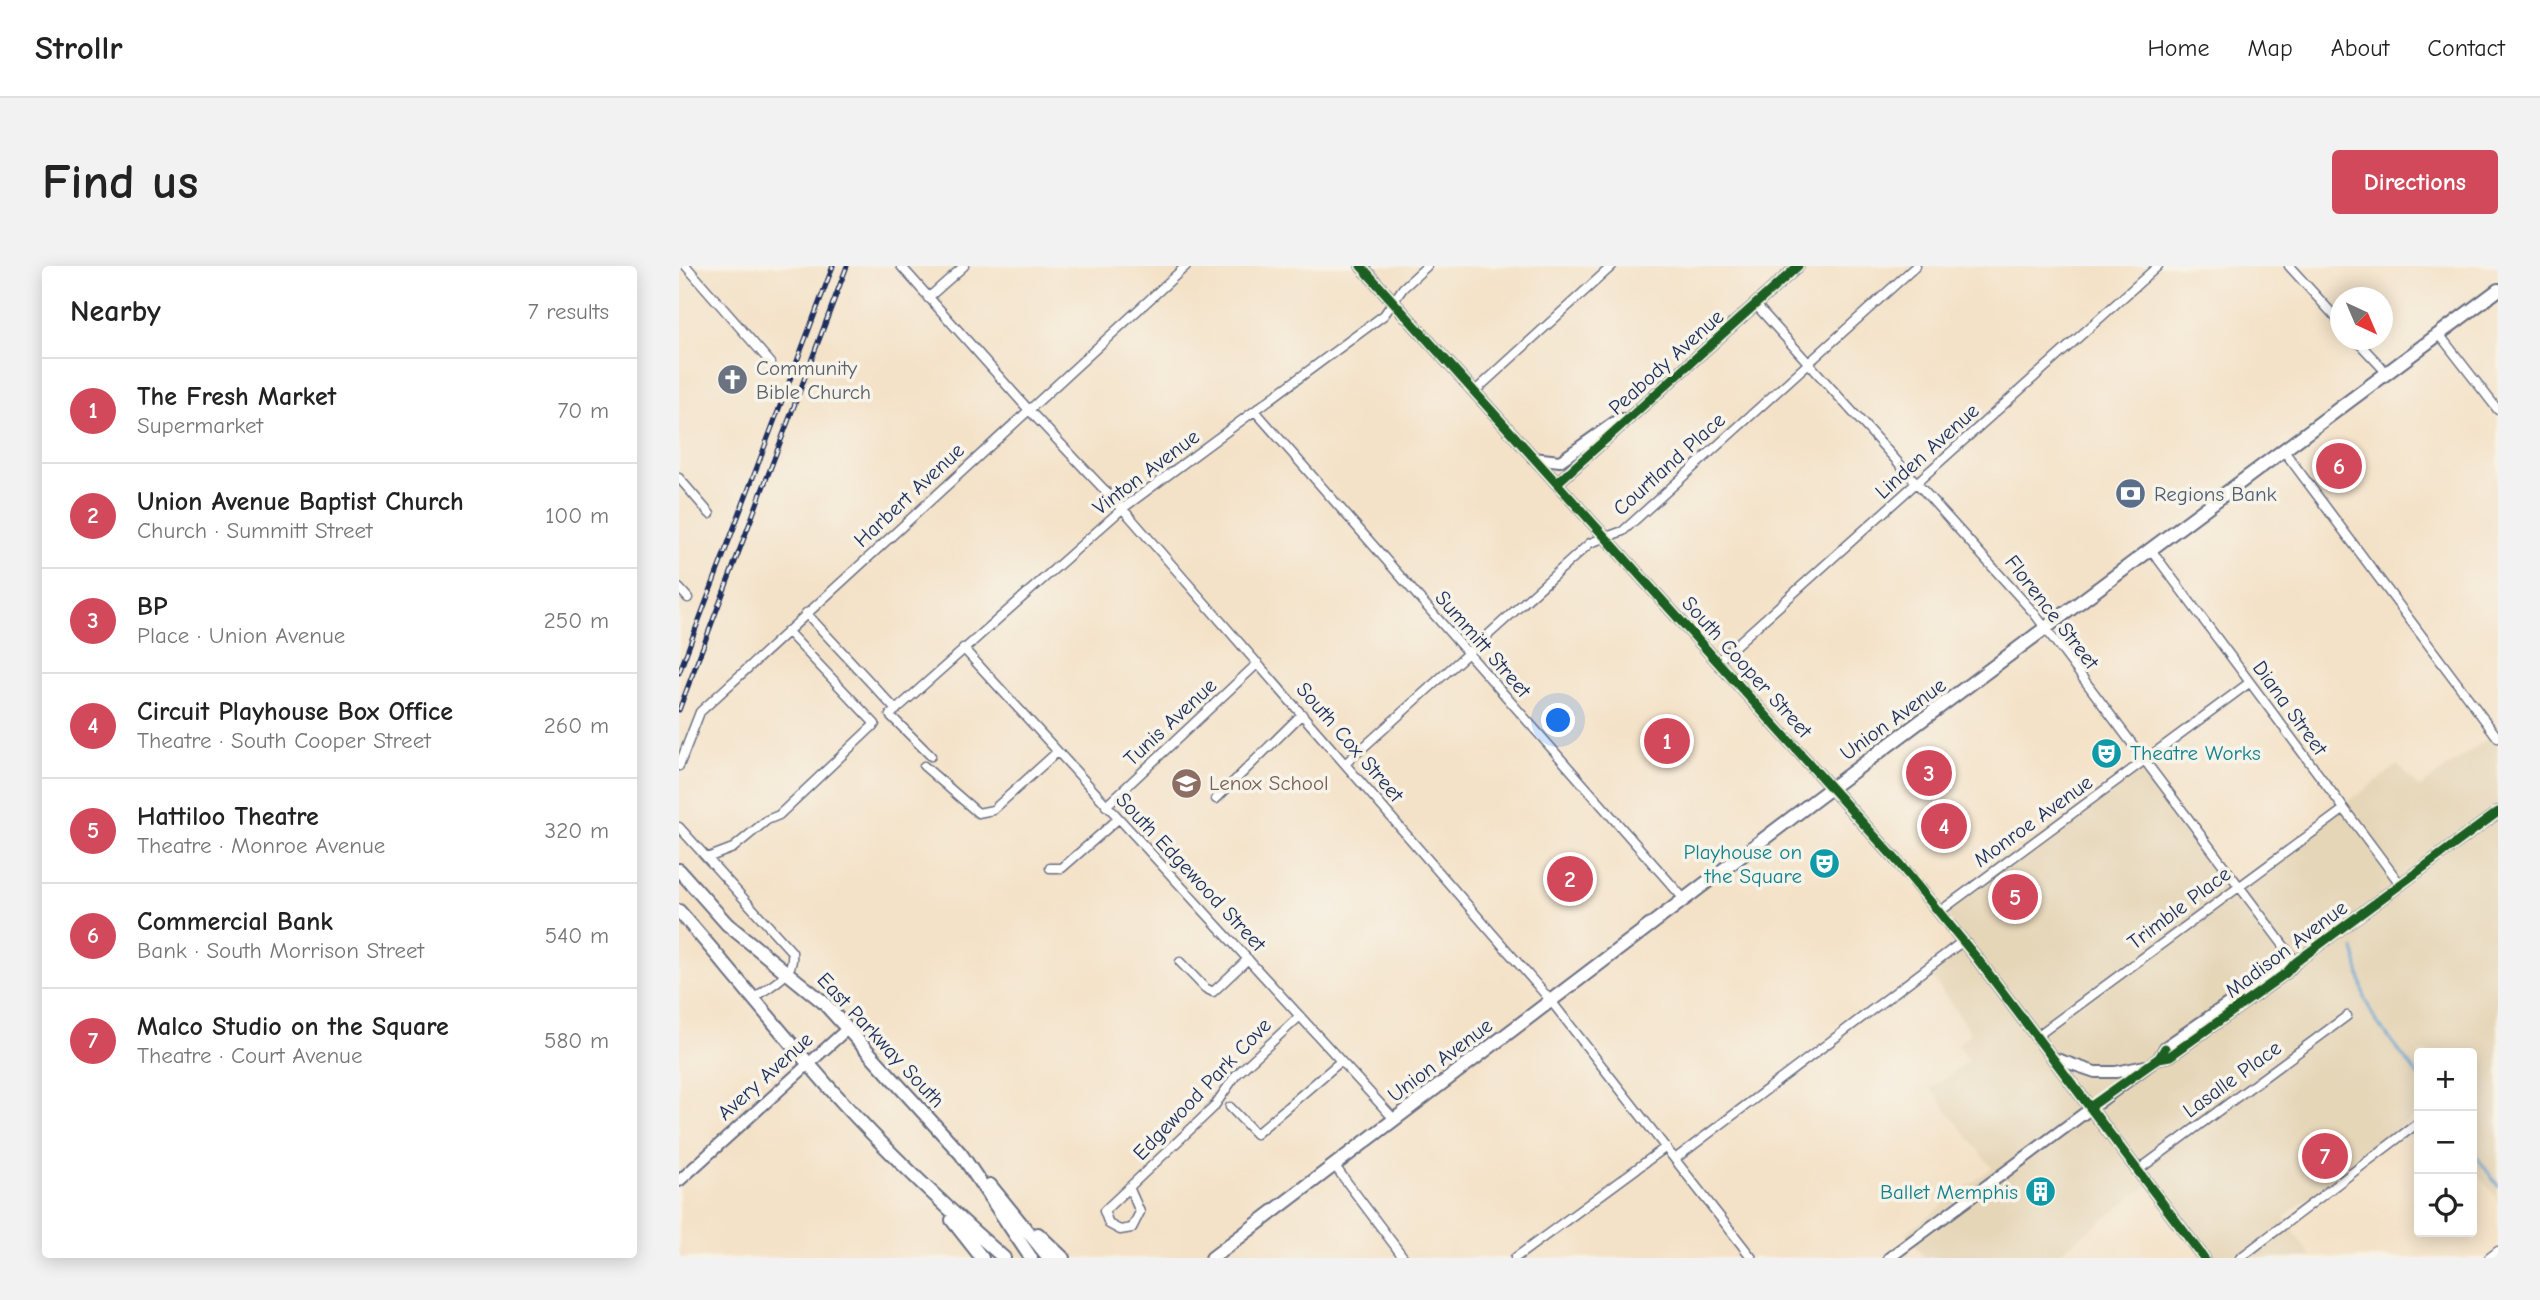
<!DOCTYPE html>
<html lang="en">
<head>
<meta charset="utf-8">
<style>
  body { margin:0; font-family:"Comic Neue",sans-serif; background:#f2f2f2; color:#222 }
  .controls { position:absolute; right:21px; bottom:21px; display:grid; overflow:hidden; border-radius:7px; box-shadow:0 4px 18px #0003 }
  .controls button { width:63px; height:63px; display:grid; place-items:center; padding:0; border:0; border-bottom:2px solid #e0e0e0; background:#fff; color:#222; font:35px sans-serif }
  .compass { position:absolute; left:1651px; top:21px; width:63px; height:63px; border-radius:50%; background:#fff; box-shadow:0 4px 18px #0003; rotate:136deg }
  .you { position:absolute; left:880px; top:455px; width:24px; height:24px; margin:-18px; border:5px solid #fff; border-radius:50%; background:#1a73e8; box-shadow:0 0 0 10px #1a73e833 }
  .badge { display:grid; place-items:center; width:46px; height:46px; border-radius:50%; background:#d1495b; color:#fff; font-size:23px; font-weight:700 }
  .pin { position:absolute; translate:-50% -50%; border:4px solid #fff; box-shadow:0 2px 7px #0006 }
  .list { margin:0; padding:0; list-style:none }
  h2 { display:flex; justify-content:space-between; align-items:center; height:91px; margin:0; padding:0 28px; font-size:30px }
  h2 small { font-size:23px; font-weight:400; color:#767676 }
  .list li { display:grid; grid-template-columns:46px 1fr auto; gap:21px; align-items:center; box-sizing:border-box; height:105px; padding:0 28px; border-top:2px solid #e0e0e0 }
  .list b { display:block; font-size:26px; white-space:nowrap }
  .list p { margin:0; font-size:23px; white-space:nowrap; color:#767676 }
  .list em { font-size:23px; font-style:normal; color:#767676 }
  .icon { flex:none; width:38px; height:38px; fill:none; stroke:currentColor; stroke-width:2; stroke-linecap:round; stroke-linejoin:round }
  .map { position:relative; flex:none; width:1819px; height:992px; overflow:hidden; border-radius:7px }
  header { display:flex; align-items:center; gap:42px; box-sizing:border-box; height:98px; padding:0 35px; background:#fff; border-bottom:2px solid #e0e0e0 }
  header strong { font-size:33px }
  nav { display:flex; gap:38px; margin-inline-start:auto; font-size:24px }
  .intro { display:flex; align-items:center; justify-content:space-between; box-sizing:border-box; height:168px; padding:0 42px }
  h1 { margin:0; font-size:49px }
  .button { padding:18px 32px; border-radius:7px; background:#d1495b; color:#fff; font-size:24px; font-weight:700 }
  main { display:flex; gap:42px; padding:0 42px }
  aside { flex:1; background:#fff; border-radius:7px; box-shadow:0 4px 18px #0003 }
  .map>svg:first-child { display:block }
  .built { fill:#e6d6b8 }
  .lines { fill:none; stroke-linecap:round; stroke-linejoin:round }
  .stream { stroke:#5ea3d3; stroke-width:2.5 }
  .street-casing { stroke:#676e83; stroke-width:11 }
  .secondary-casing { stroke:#676e83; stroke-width:14 }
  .primary-casing { stroke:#676e83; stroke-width:16 }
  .street { stroke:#fff; stroke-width:8 }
  .secondary { stroke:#fff; stroke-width:10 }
  .primary { stroke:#fff; stroke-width:12 }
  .rail-casing { stroke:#1b2f5e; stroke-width:5 }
  .rail { stroke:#f7f3e8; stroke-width:2.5; stroke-dasharray:8; stroke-linecap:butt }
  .cycleway-casing { stroke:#f7f3e8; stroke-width:13 }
  .cycleway { stroke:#1b5e20; stroke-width:9 }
  .labels { text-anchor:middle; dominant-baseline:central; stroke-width:7; stroke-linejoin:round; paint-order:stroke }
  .street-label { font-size:21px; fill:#1b2f5e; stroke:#f7f3e8 }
  .worship-label { font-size:21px; fill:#5b616d; stroke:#f7f3e8; text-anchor:start }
  .service-label { font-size:21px; fill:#4e5e75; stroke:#f7f3e8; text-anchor:start }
  .culture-label { font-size:21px; fill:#0d838f; stroke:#f7f3e8; text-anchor:end }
  .education-label { font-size:21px; fill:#785e54; stroke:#f7f3e8; text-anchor:start }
</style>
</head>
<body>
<header>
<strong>Strollr</strong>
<nav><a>Home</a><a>Map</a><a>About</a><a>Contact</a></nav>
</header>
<div class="intro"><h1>Find us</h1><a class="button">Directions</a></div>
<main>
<aside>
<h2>Nearby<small>7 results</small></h2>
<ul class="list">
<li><span class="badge">1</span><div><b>The Fresh Market</b><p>Supermarket</p></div><em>70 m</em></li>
<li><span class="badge">2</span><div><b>Union Avenue Baptist Church</b><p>Church · Summitt Street</p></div><em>100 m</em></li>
<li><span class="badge">3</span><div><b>BP</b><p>Place · Union Avenue</p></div><em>250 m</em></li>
<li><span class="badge">4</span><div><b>Circuit Playhouse Box Office</b><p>Theatre · South Cooper Street</p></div><em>260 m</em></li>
<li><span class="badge">5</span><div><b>Hattiloo Theatre</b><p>Theatre · Monroe Avenue</p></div><em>320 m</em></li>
<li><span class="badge">6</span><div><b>Commercial Bank</b><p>Bank · South Morrison Street</p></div><em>540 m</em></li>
<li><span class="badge">7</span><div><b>Malco Studio on the Square</b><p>Theatre · Court Avenue</p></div><em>580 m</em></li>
</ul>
</aside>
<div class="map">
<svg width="1819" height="992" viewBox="0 0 1819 992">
  <rect width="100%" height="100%" fill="#f7f3e8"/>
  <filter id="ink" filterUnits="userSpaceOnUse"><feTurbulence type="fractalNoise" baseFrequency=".0143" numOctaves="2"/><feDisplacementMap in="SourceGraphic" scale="14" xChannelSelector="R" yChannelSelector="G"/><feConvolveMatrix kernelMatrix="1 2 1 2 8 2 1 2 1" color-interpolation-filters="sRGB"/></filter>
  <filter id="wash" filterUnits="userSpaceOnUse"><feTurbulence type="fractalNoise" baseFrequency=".00686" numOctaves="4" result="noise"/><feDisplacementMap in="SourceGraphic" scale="28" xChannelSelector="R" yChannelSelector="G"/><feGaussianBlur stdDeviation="1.57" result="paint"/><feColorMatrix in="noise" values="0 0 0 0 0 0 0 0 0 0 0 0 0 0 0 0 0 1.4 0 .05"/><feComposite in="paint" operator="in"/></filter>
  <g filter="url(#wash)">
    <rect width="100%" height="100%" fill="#f4e2c8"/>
    <path class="built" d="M1819,465v468l-26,-31v-115h-53v59l-135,105 28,41h-107l-56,-73 -97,73h-127l-19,-25 86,-65 -62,-80 39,-27 -12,-16 14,-12 -43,-62 39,-29 -22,-29 195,-145 92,119 166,-122 21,23z"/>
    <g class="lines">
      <path class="stream" d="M1675,683l11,50 10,21 44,57
        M1793,884l26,36"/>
    </g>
  </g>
  <g filter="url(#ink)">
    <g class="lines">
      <defs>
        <path id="street" d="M7,0l85,97
          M222,0l127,143 102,108 421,484 201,257
          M1610,0l51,56
          M249,32l36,-32
          M1077,39l278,308 262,349
          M1760,68l59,76
          M1677,74l31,33
          M795,126l138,-126
          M577,146l428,487
          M1605,185l214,287
          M0,212l31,36
          M1473,285l249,334
          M0,322l9,10
          M127,347l90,97
          M284,382l431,471
          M1039,395l440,-395
          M252,490l-41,-41 232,-206 262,-194 19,-27 24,-22
          M667,497l244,-220 33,-12 293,-265
          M0,500l21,-54 486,-446
          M245,500l54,47 15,-3 63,-57
          M537,533l86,-85
          M427,540l152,-143
          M0,561l113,125c3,25 -20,31 -37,46
          M28,592l26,-10 34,-28 12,-5 96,-91 -88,-93
          M371,602h12l56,-49
          M1260,646l310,-229
          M501,696l25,26 8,4 35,-33
          M1358,770l306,-226
          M551,841l26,27 85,-73
          M996,893l288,-218
          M655,899l70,93
          M1458,905l210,-155
          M450,921l11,25 -8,16 -12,2 -11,-6 -5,-13 109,-103 23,-33 64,-59
          M836,992l151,-111
          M1561,992l178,-135
          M1810,992l9,-7"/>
        <path id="secondary" d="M682,0l536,595 79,96 228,301
          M854,192l27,3 59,-42h7
          M878,217l241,-217
          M1375,792l41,14h21l29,-6
          M1480,792l11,-2 116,-83 10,-11 202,-150
          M0,915l168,-152
          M1210,992l270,-200 6,-11 116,-80 15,-5"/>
        <path id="primary" d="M0,604l48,54 96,78 138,152 70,104
          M0,645c44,50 85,101 128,151 60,71 127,135 197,196
          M311,919l59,73
          M273,954l30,38
          M359,968l25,24
          M533,992l607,-461 679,-507"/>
      </defs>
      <use href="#street" class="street-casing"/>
      <use href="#secondary" class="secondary-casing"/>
      <use href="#primary" class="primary-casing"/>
      <use href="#street" class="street"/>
      <use href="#secondary" class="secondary"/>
      <use href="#primary" class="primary"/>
      <defs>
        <path id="rail" d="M0,407l154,-407
          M0,444l168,-444"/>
      </defs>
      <use href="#rail" class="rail-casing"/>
      <use href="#rail" class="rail"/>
      <defs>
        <path id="cycleway" d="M682,0l536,595 79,96 228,301
          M878,217l241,-217
          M1480,792l11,-2 116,-83 10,-11 202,-150
          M1411,841l69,-49 6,-10"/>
      </defs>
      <use href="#cycleway" class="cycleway-casing"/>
      <use href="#cycleway" class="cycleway"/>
    </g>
  </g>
  <defs>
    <symbol id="church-disc" viewBox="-11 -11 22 22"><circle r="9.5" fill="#6b7280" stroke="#f7f3e8"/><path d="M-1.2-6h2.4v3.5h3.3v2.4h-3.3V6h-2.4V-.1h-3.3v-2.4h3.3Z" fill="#fff"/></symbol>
    <symbol id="bank-disc" viewBox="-11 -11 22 22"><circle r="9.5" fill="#5c6f8a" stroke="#f7f3e8"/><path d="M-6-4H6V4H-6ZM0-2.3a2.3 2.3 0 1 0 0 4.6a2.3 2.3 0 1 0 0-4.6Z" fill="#fff"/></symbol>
    <symbol id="theatre-disc" viewBox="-11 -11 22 22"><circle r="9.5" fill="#0f9aa8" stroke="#f7f3e8"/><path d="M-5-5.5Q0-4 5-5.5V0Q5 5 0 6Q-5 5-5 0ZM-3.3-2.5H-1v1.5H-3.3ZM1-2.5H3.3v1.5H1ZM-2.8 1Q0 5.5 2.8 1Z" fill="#fff"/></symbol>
    <symbol id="school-disc" viewBox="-11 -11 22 22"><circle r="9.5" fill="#8d6e63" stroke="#f7f3e8"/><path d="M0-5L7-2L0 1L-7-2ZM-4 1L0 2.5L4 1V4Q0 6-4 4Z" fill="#fff"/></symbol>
    <symbol id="building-disc" viewBox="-11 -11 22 22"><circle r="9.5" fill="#0f9aa8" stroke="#f7f3e8"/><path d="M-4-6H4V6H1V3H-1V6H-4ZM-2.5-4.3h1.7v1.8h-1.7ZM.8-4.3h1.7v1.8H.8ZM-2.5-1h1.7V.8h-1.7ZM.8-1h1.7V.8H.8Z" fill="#fff"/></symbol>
  </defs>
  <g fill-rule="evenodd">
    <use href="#church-disc" x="36" y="96" width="35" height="35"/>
    <use href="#bank-disc" x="1434" y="210" width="35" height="35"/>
    <use href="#theatre-disc" x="1410" y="470" width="35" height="35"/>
    <use href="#school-disc" x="490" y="500" width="35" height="35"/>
    <use href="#theatre-disc" x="1128" y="580" width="35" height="35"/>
    <use href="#building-disc" x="1344" y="908" width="35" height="35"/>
  </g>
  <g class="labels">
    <g class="street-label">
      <text transform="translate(987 96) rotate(-42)">Peabody Avenue</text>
      <text transform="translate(1248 185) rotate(-42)">Linden Avenue</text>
      <text transform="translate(990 198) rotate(-42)">Courtland Place</text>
      <text transform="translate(467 206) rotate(-37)">Vinton Avenue</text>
      <text transform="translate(230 229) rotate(-43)">Harbert Avenue</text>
      <text transform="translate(1373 346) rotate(52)">Florence Street</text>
      <text transform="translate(804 378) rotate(49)">Summitt Street</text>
      <text transform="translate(1068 401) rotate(48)">South Cooper Street</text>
      <text transform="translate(1611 442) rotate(54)">Diana Street</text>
      <text transform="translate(1214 453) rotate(-36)">Union Avenue</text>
      <text transform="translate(491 456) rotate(-43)">Tunis Avenue</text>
      <text transform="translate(671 476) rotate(49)">South Cox Street</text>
      <text transform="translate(1354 555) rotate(-36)">Monroe Avenue</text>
      <text transform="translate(512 606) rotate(47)">South Edgewood Street</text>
      <text transform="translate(1500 642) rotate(-37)">Trimble Place</text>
      <text transform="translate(1607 683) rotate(-37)">Madison Avenue</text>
      <text transform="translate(202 774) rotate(47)">East Parkway South</text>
      <text transform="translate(761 794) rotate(-37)">Union Avenue</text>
      <text transform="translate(86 810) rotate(-42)">Avery Avenue</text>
      <text transform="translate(1553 813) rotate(-36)">Lasalle Place</text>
      <text transform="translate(523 823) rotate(-46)">Edgewood Park Cove</text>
    </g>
    <g class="worship-label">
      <text x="77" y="102">Community<tspan x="77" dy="24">Bible Church</tspan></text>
    </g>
    <g class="service-label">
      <text x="1475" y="228">Regions Bank</text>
    </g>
    <g class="culture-label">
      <text x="1451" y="487" text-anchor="start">Theatre Works</text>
      <text x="1123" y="586">Playhouse on<tspan x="1123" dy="24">the Square</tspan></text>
      <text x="1339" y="926">Ballet Memphis</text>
    </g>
    <g class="education-label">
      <text x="530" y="517">Lenox School</text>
    </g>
  </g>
</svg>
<div class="controls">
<button>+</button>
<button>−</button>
<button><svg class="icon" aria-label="locate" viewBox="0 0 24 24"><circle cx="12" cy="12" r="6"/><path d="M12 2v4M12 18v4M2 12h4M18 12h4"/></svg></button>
</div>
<svg class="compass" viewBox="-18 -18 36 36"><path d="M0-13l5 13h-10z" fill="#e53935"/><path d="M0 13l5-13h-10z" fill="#767676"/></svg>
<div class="you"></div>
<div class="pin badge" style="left:988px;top:475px">1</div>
<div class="pin badge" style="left:891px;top:613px">2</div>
<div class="pin badge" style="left:1250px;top:507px">3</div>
<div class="pin badge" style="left:1265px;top:560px">4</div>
<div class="pin badge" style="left:1336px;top:631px">5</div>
<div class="pin badge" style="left:1660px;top:200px">6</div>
<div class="pin badge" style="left:1646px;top:890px">7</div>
</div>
</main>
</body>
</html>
